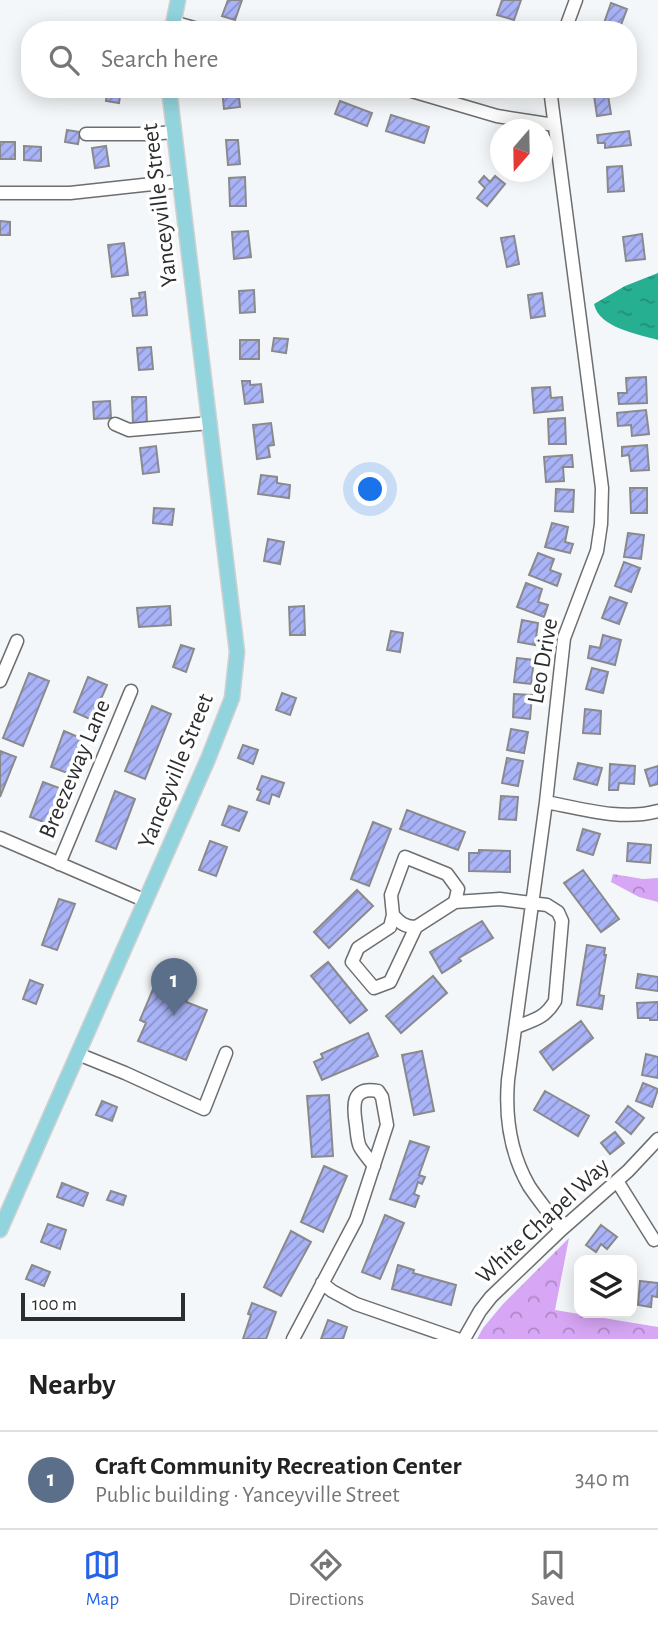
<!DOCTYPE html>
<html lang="en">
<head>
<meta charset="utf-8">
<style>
  body { margin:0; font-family:"Alegreya Sans",sans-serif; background:#f6f6f6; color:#222 }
  .controls { position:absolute; right:21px; bottom:21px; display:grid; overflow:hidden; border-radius:14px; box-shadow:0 4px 18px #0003 }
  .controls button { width:63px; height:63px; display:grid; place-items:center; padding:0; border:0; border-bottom:2px solid #e0e0e0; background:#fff; color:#222; font:35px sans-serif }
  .compass { position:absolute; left:490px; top:119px; width:63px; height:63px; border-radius:50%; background:#fff; box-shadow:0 4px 18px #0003; rotate:200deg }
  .scale { position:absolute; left:21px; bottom:18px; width:164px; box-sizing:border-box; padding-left:7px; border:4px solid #2c2d2e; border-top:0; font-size:19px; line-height:24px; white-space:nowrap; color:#2c2d2e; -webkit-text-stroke:5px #fff; paint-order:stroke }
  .you { position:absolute; left:371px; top:490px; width:24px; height:24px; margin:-18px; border:5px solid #fff; border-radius:50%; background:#1a73e8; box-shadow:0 0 0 10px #1a73e833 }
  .badge { display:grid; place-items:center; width:46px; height:46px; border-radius:50%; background:#2563eb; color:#fff; font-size:23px; font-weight:700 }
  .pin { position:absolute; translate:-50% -58px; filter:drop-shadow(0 2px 4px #0008) }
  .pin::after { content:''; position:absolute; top:37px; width:24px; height:21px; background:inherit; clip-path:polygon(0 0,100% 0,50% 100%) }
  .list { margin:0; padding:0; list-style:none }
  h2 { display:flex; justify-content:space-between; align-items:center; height:91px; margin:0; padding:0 28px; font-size:30px }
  h2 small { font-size:23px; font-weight:400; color:#767676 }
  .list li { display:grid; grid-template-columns:46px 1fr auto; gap:21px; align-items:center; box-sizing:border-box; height:98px; padding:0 28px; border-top:2px solid #e0e0e0 }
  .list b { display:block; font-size:26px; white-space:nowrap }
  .list p { margin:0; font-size:23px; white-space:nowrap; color:#767676 }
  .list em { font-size:23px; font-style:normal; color:#767676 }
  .icon { flex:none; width:38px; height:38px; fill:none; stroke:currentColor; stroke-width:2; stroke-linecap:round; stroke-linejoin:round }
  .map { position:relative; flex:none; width:658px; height:1339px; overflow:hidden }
  .search { position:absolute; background:#fff; box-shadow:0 4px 18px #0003; left:21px; right:21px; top:21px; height:77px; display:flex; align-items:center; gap:18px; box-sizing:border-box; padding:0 24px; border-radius:28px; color:#767676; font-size:26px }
  .sheet { height:189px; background:#fff }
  nav { display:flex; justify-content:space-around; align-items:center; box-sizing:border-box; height:98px; border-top:2px solid #e0e0e0; background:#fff; font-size:19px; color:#767676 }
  nav a { display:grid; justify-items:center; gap:4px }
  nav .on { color:#2563eb }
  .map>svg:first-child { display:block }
  .forest { fill:url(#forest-crowns) }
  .water { fill:url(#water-ripples) }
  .building { fill:url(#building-hatch); stroke:#8a8a8d; stroke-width:2 }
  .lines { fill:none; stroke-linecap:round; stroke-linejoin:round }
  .minor-casing { stroke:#6c6e70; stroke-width:15 }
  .major-casing { stroke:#d1d1d1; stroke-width:17 }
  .minor { stroke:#fff; stroke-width:12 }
  .major { stroke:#92d4dd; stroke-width:14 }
  .labels { text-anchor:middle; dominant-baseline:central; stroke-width:7; stroke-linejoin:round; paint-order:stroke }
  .street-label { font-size:24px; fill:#2c2d2e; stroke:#fff }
</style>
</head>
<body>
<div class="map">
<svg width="658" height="1339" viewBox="0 0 658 1339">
  <defs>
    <pattern id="forest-crowns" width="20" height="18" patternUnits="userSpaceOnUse" patternTransform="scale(1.75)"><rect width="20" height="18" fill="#d7a6f5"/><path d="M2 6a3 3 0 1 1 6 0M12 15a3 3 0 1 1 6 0" fill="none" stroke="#af88c7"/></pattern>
    <pattern id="water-ripples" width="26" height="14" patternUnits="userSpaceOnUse" patternTransform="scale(1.75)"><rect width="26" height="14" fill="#26af90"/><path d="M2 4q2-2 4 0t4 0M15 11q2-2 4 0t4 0" fill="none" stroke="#218f76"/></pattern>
    <pattern id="building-hatch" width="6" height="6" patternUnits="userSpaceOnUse" patternTransform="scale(1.75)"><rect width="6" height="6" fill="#a9b3f7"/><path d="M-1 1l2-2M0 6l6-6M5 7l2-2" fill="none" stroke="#8a92c8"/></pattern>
  </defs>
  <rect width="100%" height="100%" fill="#f4f7f9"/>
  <path class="forest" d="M613,874l30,5 15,-1v24l-19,-5 -28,-15z
    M569,1238l-14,72 103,17v12h-181l6,-11 20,-24z"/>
  <path class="water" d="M658,273v67c-20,-6 -59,-12 -64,-36l31,-18z"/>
  <path class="building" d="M228,0h14l-7,20 -13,-4z
    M502,0h19l-7,20 -17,-5z
    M611,3l16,6 -8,21 -16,-4z
    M100,89h21l-2,14 -13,-2 1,-8 -7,-2z
    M222,89h16l2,18 -16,2z
    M593,89h14l4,25 -14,2z
    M340,101l32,12 -5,13 -32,-12z
    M391,115l38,12 -5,16 -38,-12z
    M67,130l13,2 -2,12 -13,-2z
    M629,131l2,14 -26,3v-5h-7l-1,-8z
    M226,140h12l2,24 -12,1z
    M0,142h15v17h-15z
    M24,146l17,1v14l-17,-1z
    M106,146l3,20 -14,2 -3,-20z
    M622,166l2,25 -16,1 -1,-25z
    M484,176l6,6 5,-6 10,8 -18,22 -10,-8 8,-10 -6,-6z
    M245,177l1,29h-16l-1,-28z
    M0,221l10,1v13h-10z
    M248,231l3,26 -17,2 -2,-27z
    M642,234l3,25 -19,2 -3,-24z
    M514,236l5,28 -12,3 -6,-29z
    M124,243l4,32 -16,2 -4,-32z
    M254,290l1,22 -15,1 -1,-22z
    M145,292l2,23 -14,1 -2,-17 9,-1 -1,-5z
    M542,293l3,23 -14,2 -3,-23z
    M274,338l14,1 -2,14 -14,-2z
    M240,340h19v19h-19z
    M151,347l2,22 -14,1 -2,-22z
    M646,377l1,26 -28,1 -1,-11h9l-1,-15z
    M242,381h8v4l11,-1 2,18 -18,2z
    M550,387l1,11 11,-1 1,13 -29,3 -2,-25z
    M132,397h14l1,27h-14z
    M110,401l1,17 -17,1 -1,-17z
    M646,410l3,24 -17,2 -1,-11 -13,1 -1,-13z
    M565,418l1,26h-17l-1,-25z
    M271,423l3,22 -6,1 2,11 -13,2 -4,-34z
    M647,445l2,25 -18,1 -2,-16 -7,1v-9z
    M156,446l3,26 -16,2 -3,-26z
    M572,455l1,12h-10l1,14 -18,1 -2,-25z
    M261,475l16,2v6l13,2 -1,13 -31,-4z
    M630,488h17v25h-16z
    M556,489l18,1 -1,22 -18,-1z
    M154,508l20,1 -2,16 -19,-2z
    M552,523l16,4 -3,15 8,2 -3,9 -25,-6z
    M628,533l16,2 -3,24 -17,-2z
    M268,539l16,3 -4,22 -16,-3z
    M538,553l16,6 -4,11 11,4 -4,12 -28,-11z
    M624,562l16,6 -9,24 -16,-6z
    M526,583l16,6 -4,13 10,3 -4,12 -27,-10z
    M610,597l17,6 -8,21 -17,-6z
    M170,606l1,19 -32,2 -2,-19z
    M304,606l1,29h-15l-1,-28z
    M522,620l16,3 -3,22 -17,-3z
    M391,631l12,2 -3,19 -13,-2z
    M603,635l18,5 -6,25 -27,-7 2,-12 10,2z
    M181,645l13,4 -8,23 -13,-5z
    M517,658l17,2 -3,24 -17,-2z
    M592,668l16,4 -5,21 -17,-4z
    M29,673l20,8 -26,65 -20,-8z
    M88,677l19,8 -15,35 -18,-8z
    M282,693l14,5 -6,17 -14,-5z
    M514,694l18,1 -2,24 -17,-2z
    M152,706l19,8 -26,65 -20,-8z
    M585,709l16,2 -1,23 -17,-1z
    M511,729l17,3 -4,21 -17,-3z
    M64,731l19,8 -13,35 -19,-7z
    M243,745l15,5 -5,14 -15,-6z
    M0,751l16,6 -16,40z
    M507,758l16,3 -5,25 -16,-3z
    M578,763l24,5 -5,17 -23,-6z
    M610,764l25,2 -1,18 -15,-1 -1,7h-9z
    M658,766v18l-8,2 -5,-16z
    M262,776l22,7 -5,14 -7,-3 -3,10 -12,-4 4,-9 -4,-2z
    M43,782l19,7 -13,35 -19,-7z
    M115,791l20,8 -19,50 -20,-8z
    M501,796l17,1 -2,23 -17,-1z
    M229,806l18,6 -8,19 -17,-6z
    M407,810l58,22 -7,18 -58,-21z
    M373,822l18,7 -22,57 -18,-7z
    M583,829l17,5 -7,21 -16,-5z
    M210,841l17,6 -11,29 -17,-6z
    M628,843l23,2 -1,18 -23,-2z
    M479,850l31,1v21l-41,-1v-18h10z
    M583,870l36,49 -18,13 -37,-49z
    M357,890l16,16 -44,42 -15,-16z
    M59,899l16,5 -18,46 -15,-5z
    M482,921l11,17 -34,20 2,3 -19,12 -12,-21z
    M587,945l18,3 -1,7h2l-7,40 5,1 -2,13 -25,-4z
    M328,962l39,48 -17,13 -39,-47z
    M162,968l33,13 -9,21 21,8 -21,50 -48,-19 8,-18 -6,-3z
    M638,974l20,3v14l-22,-3z
    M433,976l14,17 -46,40 -15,-17z
    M30,980l13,5 -7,19 -13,-5z
    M658,1002v18h-8v-2h-12l-1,-15z
    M581,1021l12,17 -40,32 -13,-18z
    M368,1033l10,23 -56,24 -8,-18 9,-4 -2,-4z
    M422,1051l12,60 -20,4 -12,-60z
    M646,1054l12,3v21l-16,-3z
    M643,1083l15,6 -6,18 -16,-6z
    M545,1091l44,25 -11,20 -44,-26z
    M329,1095l4,61 -21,1 -5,-61z
    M102,1101l15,6 -5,14 -16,-6z
    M628,1106l16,12 -13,16 -15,-12z
    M615,1132l9,11 -14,11 -9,-11z
    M410,1141l19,6 -10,28 6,2 -3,7 -4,-2 -4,12 5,2 -4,11 -25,-8z
    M324,1166l23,10 -24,56 -22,-10z
    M62,1183l26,10 -5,13 -26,-9z
    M111,1191l15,5 -3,9 -16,-5z
    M385,1215l19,8 -24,56 -18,-7z
    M48,1224l18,6 -6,19 -19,-7z
    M601,1225l16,12 -10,12 -6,-5 -5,8 -10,-7z
    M291,1231l20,11 -30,54 -17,-9z
    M32,1265l18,7 -6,14 -18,-7z
    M398,1265l16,5 -1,3 43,12 -5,20 -59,-16z
    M640,1281l18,2 -1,14 -5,-1 -1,11 -13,-2z
    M252,1303l24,9 -10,27h-23l8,-24 -3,-1z
    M328,1320l19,7 -4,12h-22z"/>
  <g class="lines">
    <defs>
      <path id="minor" d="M173,22l28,8
        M565,30l11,-30
        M405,89l92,27 57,9
        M550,89l52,399 -1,36 -4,27 -33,87 -18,164 -38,278c-3,37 2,73 21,106 10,15 22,29 32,44
        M86,134h63l25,-2
        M0,193h70l110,-12
        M115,424l14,6 81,-7
        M0,681l17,-40
        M546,802c36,7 76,19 112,9
        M0,838l146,63
        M59,864l72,-173
        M455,902l3,-13 -11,-15 -42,-17 -14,38 2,20 -3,12 -32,21 -6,14 22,26 16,-6 26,-55 39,-25 45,-3 47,6 11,7 4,9 -7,80c-10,17 -21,19 -39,26
        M393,915c7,8 12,12 23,12
        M78,1054l47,19 79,36 22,-56
        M617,1181l37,59
        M322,1283l10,8 24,13 101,35
        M293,1339l63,-119 31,-95 -5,-28 -4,-6c-27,-5 -25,15 -22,34 1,7 1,16 4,22 4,7 10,13 14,19
        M464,1339l16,-28 11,-14 70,-67 67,-59 30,-32"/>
      <path id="major" d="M172,30l6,-30
        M0,1230l208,-471 24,-61 5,-46 -68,-563"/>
    </defs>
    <use href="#minor" class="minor-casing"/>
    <use href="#major" class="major-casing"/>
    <use href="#minor" class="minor"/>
    <use href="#major" class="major"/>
  </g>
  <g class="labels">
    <g class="street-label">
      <text transform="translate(160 205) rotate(-97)">Yanceyville Street</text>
      <text transform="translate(543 661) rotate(-80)">Leo Drive</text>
      <text transform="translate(75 769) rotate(-67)">Breezeway Lane</text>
      <text transform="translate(176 771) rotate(-68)">Yanceyville Street</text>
      <text transform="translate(543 1221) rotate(-43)">White Chapel Way</text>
    </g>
  </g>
</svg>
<div class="controls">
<button><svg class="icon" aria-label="layers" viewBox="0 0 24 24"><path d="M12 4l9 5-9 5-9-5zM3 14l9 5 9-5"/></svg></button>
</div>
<svg class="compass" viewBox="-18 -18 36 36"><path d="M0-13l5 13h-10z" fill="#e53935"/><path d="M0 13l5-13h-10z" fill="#767676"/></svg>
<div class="scale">100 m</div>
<div class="you"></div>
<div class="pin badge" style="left:174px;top:1016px;background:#5c6f8a">1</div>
<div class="search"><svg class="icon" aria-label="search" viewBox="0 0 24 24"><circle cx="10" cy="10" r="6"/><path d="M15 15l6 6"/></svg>Search here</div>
</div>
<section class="sheet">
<h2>Nearby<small></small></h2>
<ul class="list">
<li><span class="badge" style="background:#5c6f8a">1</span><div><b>Craft Community Recreation Center</b><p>Public building · Yanceyville Street</p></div><em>340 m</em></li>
</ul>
</section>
<nav>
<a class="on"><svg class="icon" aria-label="map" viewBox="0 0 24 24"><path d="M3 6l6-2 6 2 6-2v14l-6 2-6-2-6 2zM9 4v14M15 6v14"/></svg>Map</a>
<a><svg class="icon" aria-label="directions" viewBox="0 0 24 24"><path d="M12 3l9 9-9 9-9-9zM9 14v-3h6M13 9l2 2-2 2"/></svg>Directions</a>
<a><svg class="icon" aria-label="saved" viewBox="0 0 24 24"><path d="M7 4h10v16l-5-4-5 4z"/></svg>Saved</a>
</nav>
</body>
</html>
